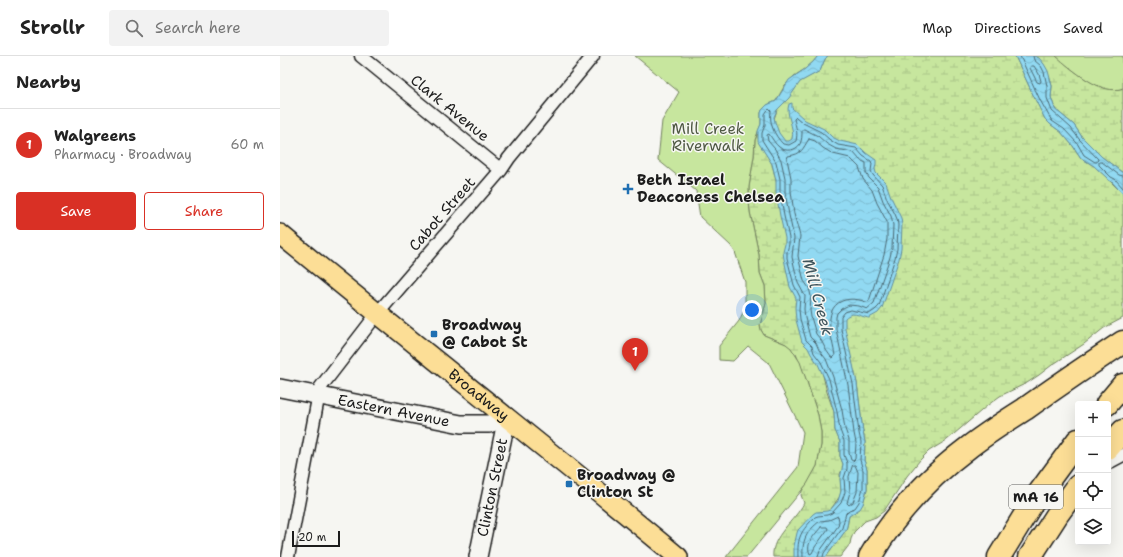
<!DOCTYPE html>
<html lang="en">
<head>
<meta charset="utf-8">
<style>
  body { margin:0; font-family:"Shantell Sans",sans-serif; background:#f2f2f2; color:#222 }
  .controls { position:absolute; right:12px; bottom:12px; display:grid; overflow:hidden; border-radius:4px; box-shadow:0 4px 16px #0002 }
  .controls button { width:36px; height:36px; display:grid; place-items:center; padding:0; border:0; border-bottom:1px solid #e0e0e0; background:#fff; color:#222; font:20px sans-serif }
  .scale { position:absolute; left:12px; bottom:10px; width:48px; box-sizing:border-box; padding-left:4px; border:2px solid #1c1c1c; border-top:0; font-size:11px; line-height:14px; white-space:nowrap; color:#1c1c1c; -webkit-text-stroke:3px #f6f6f2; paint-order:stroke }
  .you { position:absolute; left:472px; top:254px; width:14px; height:14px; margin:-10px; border:3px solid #fff; border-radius:50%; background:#1a73e8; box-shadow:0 0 0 6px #1a73e833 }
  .badge { display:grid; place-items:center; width:26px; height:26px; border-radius:50%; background:#d93025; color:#fff; font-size:13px; font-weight:700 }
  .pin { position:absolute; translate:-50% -33px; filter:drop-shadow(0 1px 2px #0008) }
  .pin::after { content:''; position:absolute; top:21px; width:14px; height:12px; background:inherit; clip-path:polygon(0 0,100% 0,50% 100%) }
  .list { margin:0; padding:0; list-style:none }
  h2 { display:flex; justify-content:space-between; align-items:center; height:52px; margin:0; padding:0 16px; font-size:17px }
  h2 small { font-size:13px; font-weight:400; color:#767676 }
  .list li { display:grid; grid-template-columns:26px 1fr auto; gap:12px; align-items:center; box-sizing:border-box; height:72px; padding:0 16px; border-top:1px solid #e0e0e0 }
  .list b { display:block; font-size:15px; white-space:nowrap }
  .list p { margin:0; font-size:13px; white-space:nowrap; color:#767676 }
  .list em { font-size:13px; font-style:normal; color:#767676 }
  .actions { display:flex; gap:8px; padding:12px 16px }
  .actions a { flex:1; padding:9px 0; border:1px solid #d93025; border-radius:4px; text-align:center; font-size:14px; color:#d93025 }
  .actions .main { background:#d93025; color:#fff }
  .icon { flex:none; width:22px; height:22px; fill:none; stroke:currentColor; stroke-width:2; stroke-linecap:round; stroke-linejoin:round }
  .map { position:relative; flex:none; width:843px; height:501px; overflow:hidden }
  header { display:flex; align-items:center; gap:24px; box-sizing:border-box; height:56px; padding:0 20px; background:#fff; border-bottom:1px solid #e0e0e0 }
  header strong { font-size:19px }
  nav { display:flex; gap:22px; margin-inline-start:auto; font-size:14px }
  .search { width:280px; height:36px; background:#f2f2f2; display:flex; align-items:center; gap:10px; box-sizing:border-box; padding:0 14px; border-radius:4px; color:#767676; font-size:15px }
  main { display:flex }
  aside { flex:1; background:#fff }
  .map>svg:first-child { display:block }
  .wetland { fill:url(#wetland-marsh); stroke:#72815d }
  .green { fill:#c7e69e; stroke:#72815d }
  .water { fill:url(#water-waves); stroke:#628d9c }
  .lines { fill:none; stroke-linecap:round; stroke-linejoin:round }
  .shore { stroke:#4b6872; stroke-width:1 }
  .street-casing { stroke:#1c1c1c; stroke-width:15 }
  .secondary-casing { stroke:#1c1c1c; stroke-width:20 }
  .primary-casing { stroke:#1c1c1c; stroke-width:22 }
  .highway-casing { stroke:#1c1c1c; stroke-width:25 }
  .street { stroke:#f6f6f2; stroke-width:12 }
  .secondary { stroke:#f6f6f2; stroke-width:17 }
  .primary { stroke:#fcde96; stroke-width:19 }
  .highway { stroke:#fcde96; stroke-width:22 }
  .poi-dot { fill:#1f6fb2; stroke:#f6f6f2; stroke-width:1.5 }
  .labels { text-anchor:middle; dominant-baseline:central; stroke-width:3; stroke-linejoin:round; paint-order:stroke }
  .shield { fill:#f6f6f2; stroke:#5d5d5c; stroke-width:1 }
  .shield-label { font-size:14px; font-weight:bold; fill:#1c1c1c }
  .street-label { font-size:15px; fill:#1c1c1c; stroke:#f6f6f2 }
  .park-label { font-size:15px; fill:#4f5943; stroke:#f6f6f2 }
  .poi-label { font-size:15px; font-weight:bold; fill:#1c1c1c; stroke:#f6f6f2; text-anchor:start }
  .water-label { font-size:16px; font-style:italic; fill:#3f555c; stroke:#f6f6f2 }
</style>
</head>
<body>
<header>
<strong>Strollr</strong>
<div class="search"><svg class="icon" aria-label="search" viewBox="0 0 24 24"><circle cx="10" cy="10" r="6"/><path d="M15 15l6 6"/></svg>Search here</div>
<nav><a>Map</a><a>Directions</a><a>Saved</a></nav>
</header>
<main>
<aside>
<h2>Nearby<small></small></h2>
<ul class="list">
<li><span class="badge">1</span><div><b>Walgreens</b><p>Pharmacy · Broadway</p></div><em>60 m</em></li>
</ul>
<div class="actions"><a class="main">Save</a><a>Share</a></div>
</aside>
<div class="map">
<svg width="843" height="501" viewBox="0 0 843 501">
  <defs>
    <pattern id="wetland-marsh" width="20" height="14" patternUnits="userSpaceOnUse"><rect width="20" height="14" fill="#c7e69e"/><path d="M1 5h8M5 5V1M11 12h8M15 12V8" fill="none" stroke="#aac588"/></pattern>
    <pattern id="water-waves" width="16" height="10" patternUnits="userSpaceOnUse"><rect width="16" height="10" fill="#91d9f2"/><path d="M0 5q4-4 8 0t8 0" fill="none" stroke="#7cbacf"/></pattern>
  </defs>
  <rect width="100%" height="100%" fill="#f6f6f2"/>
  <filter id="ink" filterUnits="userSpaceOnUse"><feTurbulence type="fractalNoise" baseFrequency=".025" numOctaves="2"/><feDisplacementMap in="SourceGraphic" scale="8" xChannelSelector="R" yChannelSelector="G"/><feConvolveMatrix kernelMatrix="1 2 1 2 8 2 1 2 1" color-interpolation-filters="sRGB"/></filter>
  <g filter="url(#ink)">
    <path class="wetland" d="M548,0h187l21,45 9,18 5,5 11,8 12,14 8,12 13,8 7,6 22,22v124l-19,10 -20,16 -32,21 -13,10 -12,8 -27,13 -12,9 -41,35 -18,11 -9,9 -13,16 -7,11 -16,24 -8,6 -11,4 -11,11 -3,7 -1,5 -10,13h-14l20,-27 1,-4 2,-10 14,-12 4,-15v-20l-3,-9 1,-18 -2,-10 -6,-49 -7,-29 -81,-220 8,-24 16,-18 6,-10 21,-11 5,-12z
      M754,0c6,0 16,0 22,0 4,1 8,7 12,10 12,10 38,29 55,22v85l-21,-16 -20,-20 -8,-12 -19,-16 -4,-12 1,-11 -2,-7z
      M478,75c-1,15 9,21 14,33l55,228 7,20 1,18 5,12v14l3,8v4l-3,6 1,17 -1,5 -42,61h-25c-2,-21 22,-36 31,-54l-3,-8 1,-4 15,-25 4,-21v-13l-3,-17 -11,-33 -11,-28 -10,-10 -22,-9 -3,-5 -1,-5 6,-22 -1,-17 -5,-13 -1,-18 -9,-43 -1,-11v-14l5,-31 1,-16z"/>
    <path class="green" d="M355,0h183l-5,6 -8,7 -11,7 -9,9 -9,16 -9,4 -5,5 -1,3v11l-6,16 -1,16 -5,31v14l1,11 9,43 1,18 5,13 1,17 -6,22 1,5 3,5 22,9 5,4 9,14 7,20 11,33 3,17v13l-4,21 -10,18 -60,73h-21l72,-90 5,-35 -34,-69 -21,-17 -15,15 -14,-1v-14l20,-25 6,-13v-26l-10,-30 -4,-6 -31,-29 -4,-26 -38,-31 4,-39 17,-29z
      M776,0h67v32c-20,9 -52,-19 -67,-32z"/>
    <path class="water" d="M538,0h10l-3,3 -5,12 -20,11 -11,16 -12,12 -3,7 1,5 4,11 6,8h4l3,-2c3,-12 -7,-24 -3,-35l3,-1v5l13,12 19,9 8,8 8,4 18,4 8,8 10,7v4l-1,5 1,4 10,10 5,14 10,21 1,7 -1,24 -2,10 -17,49 -4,5 -9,5c-8,-1 -16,-8 -24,0v10l12,55 6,49 2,10 -1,18 3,9v20l-4,15 -3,5 -11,7 -2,10 -1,4 -20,27h-32v-11l3,-13 1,-3 15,-16 3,-2 11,-1 3,-1 8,-9 3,-10 -1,-12 3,-15 -3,-8v-14l-5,-12 -1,-18 -9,-32 -7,-16 -7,-10 -3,-6 -6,-6 -6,-22 -1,-12 1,-10 -6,-11 -6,-28 -1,-7 2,-8v-6l-5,-22 -4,-24v-12l-4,-16 -14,-22v-11l3,-7v-11l1,-3 5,-5 9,-4 13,-21 16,-11 8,-7z
      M735,0h19l5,2 5,6 4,7 4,15 -1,11 4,12 19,16 8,12 20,20 21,16v21l-11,-12 -4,-2 -1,-2 -13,-12 -13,-8 -8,-12 -12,-14 -11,-8 -5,-5 -9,-18z"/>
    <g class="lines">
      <path class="shore" d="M740,0l20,44 9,16 3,5 12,8 13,14 7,12 11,7h2l1,-3 -19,-20 -8,-11 -19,-17 -5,-13v-12l-3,-14 -3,-6 -7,-6 -1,-4
        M751,10h3l5,8 2,7 -1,2 -3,-1 -7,-14z
        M524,73l14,7 9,8 9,5 17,3 7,8 6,3v10l3,5 9,9 5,14 8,15 2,9 -1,23 -2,9 -16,46 -7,6 -8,-3 -10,-1 -8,4 -4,4 -1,4v12l12,56 6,48 2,10 -1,16 -2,2 -2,-1 -2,-7v-13l-4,-11 -3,-19 -9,-33 -7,-18 -7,-9 -3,-7 -6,-6 -5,-19 -1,-9 1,-13 -7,-13 -6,-26 2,-19 -5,-23 -4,-23v-14l-4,-18 -6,-11 -7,-8 -1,-6 2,-1c3,4 6,10 10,13 6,5 17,4 21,-3 2,-4 2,-9 2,-13z
        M529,83l6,2 8,7 10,6 17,4 9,9 4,12 9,11 5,13 10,19v17l-3,16 -15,46 -3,1c-8,-3 -16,-4 -24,-1 -21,9 -9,39 -7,55l-2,2 -2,-1 -5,-7 -5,-10 -5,-6 -5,-17 -1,-7 1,-14 -2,-8 -5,-7 -6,-25 2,-20 -6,-22 -3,-23v-13l-4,-19 1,-3c15,-2 14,-7 21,-17z
        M843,120l-4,-1 -17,-13h-3v3l12,12 4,2 8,9
        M573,409h2l3,7 -1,20 -4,10 -4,3 -2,-2 3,-11 -1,-15z
        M541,471h6l1,2 -13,18 -3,6 -2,1c-5,-11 5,-19 11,-27z
        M518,501c-1,-20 3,-26 17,-40l3,-1 9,-1 5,-2 9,-10 4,-11 -1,-14 3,-9v-6l-3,-8v-14l-4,-11 -3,-18 -8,-33 -8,-17 -7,-9 -2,-7 -6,-6 -6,-21 -1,-10 1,-12 -6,-12 -7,-27v-6l2,-8v-6l-5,-22 -4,-24v-13l-4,-17 -14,-22v-7l3,-8v-11l2,-3 2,-2 2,2c-2,12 3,24 12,33l6,1 7,-4c2,-8 0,-14 -2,-22l2,-2 7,6 18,9 9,8 8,5 18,3 7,8 8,5 1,3 -1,7 2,4 9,10 5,14 8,15 2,5 1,6 -1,24 -2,9 -16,48 -4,4 -6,4 -18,-4 -6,2 -4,5v12l12,55 6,49 2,9 -1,18 3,10v18l-4,14 -4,6 -6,2 -3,3 -4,15 -18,25 -1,4
        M523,501c-1,-17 3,-25 17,-36l9,-1 9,-4 1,5 -1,5 -18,25 -2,6"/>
      <defs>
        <path id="street" d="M81,0l140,114
          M828,407l15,-8
          M8,501l32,-169 57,-74 124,-144 8,-12 84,-102"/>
        <g id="secondary">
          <path id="s1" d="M0,332l181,36h28l18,-7"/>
          <path id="s2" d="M198,501l29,-140"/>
        </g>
        <g id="primary">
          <path id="s3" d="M0,178c132,109 267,214 398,323"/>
        </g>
        <path id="highway" d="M827,348l16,-19
          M828,392l15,-17
          M590,501c25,-43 59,-80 99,-110 18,-14 37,-26 56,-38 32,-23 65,-45 98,-67
          M719,501l35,-57 44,-60
          M750,501l27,-42 21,-29"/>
      </defs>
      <use href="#street" class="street-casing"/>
      <use href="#secondary" class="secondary-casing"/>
      <use href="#primary" class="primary-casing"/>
      <use href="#highway" class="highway-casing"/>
      <use href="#street" class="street"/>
      <use href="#secondary" class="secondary"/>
      <use href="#primary" class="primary"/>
      <use href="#highway" class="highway"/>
    </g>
  </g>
  <g class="poi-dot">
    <path d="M346 127h4v4h4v4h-4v4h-4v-4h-4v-4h4z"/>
    <rect x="150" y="274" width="8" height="8" rx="2"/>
    <rect x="285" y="424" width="8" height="8" rx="2"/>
  </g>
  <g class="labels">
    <rect class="shield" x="729" y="429" width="54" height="24" rx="3"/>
    <g class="shield-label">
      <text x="756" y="441">MA 16</text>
    </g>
    <g class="street-label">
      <text transform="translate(170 52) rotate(39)">Clark Avenue</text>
      <text transform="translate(162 158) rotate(-49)">Cabot Street</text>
      <text stroke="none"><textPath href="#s3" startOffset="256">Broadway</textPath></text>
      <text stroke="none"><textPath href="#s1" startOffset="116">Eastern Avenue</textPath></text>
      <text stroke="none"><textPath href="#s2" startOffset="71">Clinton Street</textPath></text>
    </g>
    <g class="park-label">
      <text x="428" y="73">Mill Creek<tspan x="428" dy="17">Riverwalk</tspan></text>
    </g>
    <g class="poi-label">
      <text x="357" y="124">Beth Israel<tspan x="357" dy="17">Deaconess Chelsea</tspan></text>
      <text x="162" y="269">Broadway<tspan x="162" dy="17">@ Cabot St</tspan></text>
      <text x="297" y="419">Broadway @<tspan x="297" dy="17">Clinton St</tspan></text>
    </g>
    <g class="water-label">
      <text transform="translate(538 241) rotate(75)">Mill Creek</text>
    </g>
  </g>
</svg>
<div class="controls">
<button>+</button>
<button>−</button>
<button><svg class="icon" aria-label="locate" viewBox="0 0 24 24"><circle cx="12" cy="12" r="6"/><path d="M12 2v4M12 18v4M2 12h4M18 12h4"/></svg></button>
<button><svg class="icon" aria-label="layers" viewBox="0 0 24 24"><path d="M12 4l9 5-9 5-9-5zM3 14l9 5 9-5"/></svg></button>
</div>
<div class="scale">20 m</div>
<div class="you"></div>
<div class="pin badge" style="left:355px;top:315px">1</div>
</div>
</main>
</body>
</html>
